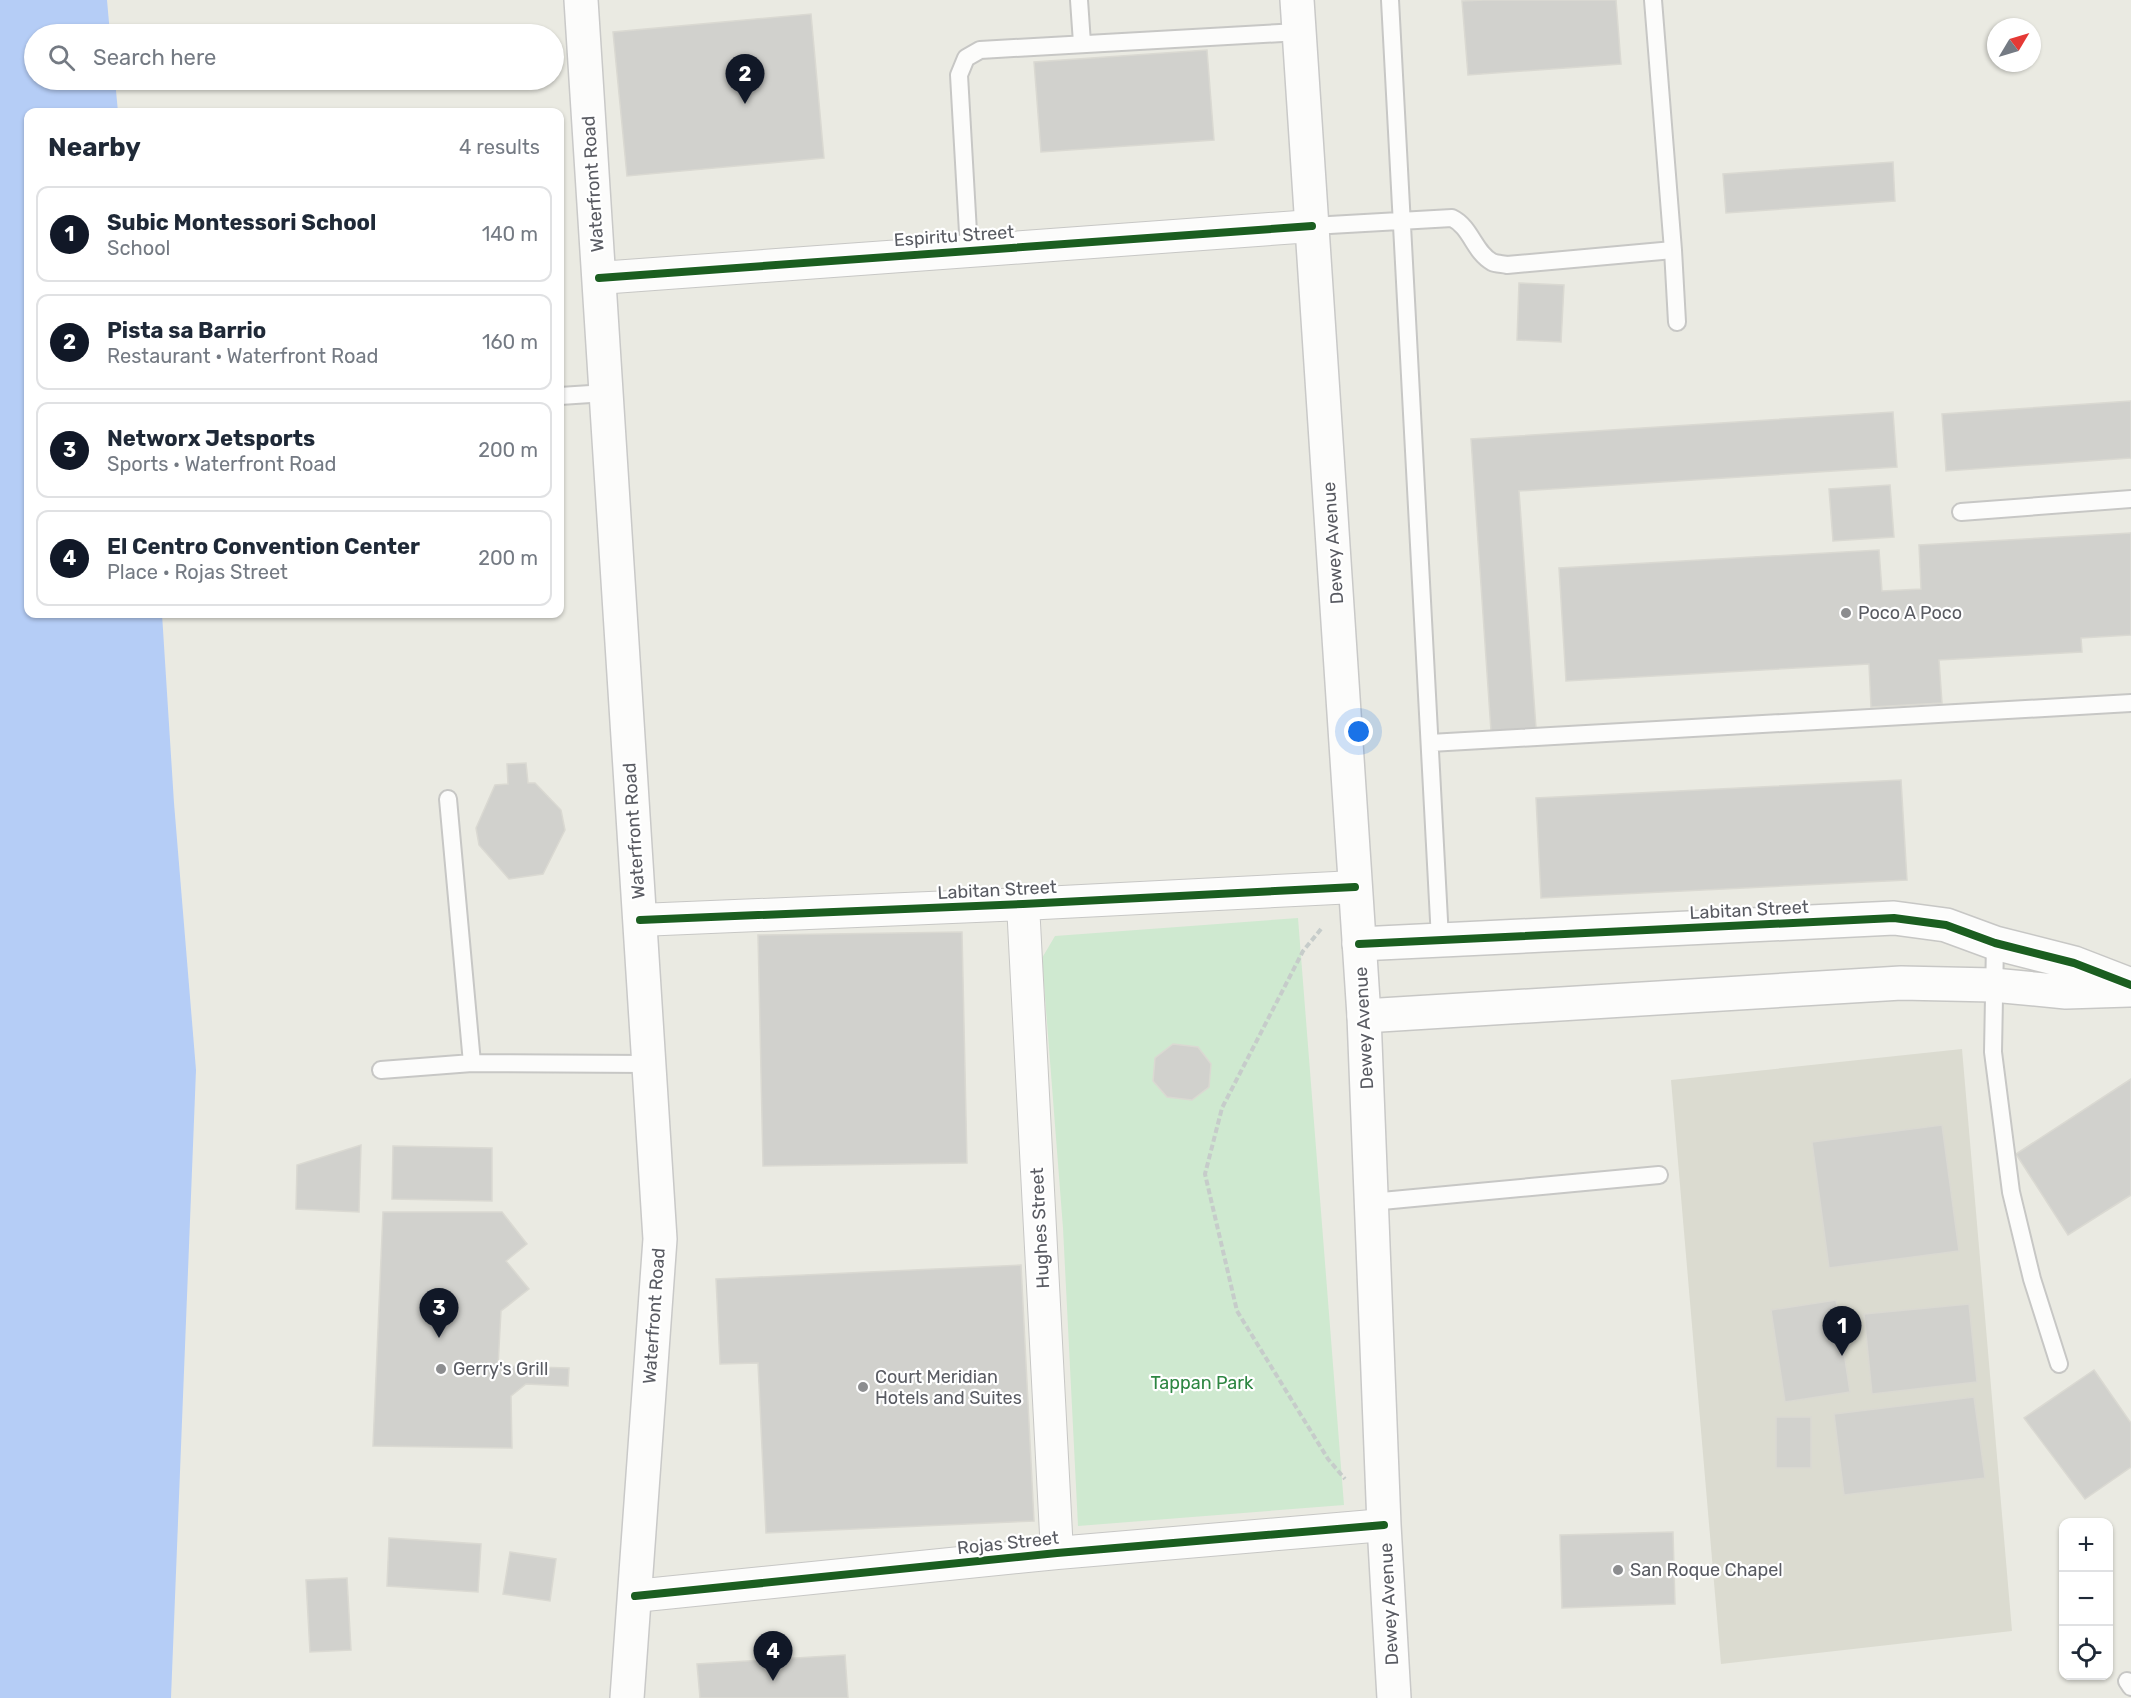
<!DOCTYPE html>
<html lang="en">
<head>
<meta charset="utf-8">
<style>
  body { margin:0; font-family:Rubik,sans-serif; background:#f2f2f3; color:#1f2937 }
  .controls { position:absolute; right:18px; bottom:18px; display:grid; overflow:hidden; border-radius:12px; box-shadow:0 2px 4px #0004 }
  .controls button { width:54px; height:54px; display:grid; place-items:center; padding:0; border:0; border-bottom:2px solid #e0e1e3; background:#fff; color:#1f2937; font:30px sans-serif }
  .compass { position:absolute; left:1987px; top:18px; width:54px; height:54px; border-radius:50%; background:#fff; box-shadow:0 2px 4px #0004; rotate:52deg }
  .you { position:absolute; left:1359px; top:732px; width:21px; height:21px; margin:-15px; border:4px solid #fff; border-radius:50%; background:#1a73e8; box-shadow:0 0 0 9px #1a73e833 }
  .badge { display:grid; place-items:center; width:39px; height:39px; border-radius:50%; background:#111827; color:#fff; font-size:20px; font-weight:700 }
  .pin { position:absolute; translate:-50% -50px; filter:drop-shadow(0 2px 3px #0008) }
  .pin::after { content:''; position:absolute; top:32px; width:21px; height:18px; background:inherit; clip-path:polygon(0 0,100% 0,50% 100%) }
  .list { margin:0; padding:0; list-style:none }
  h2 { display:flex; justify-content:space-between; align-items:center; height:78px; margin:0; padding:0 24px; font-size:26px }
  h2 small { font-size:20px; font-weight:400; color:#747a83 }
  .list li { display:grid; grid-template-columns:39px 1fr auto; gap:18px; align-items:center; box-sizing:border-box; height:96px; margin:0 12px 12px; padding:0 12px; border:2px solid #e0e1e3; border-radius:12px }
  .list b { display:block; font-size:22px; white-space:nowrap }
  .list p { margin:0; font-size:20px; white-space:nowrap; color:#747a83 }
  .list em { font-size:20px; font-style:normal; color:#747a83 }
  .icon { flex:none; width:33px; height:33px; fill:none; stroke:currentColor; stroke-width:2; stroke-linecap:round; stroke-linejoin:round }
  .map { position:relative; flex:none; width:2131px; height:1698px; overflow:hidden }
  .search { position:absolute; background:#fff; box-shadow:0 2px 4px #0004; left:24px; top:24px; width:540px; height:66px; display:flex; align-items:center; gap:15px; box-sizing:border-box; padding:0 21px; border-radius:33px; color:#747a83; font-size:22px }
  .panel { position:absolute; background:#fff; box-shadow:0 2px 4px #0004; left:24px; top:108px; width:540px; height:510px; border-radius:12px }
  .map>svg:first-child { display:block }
  .education { fill:#dbdbd0 }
  .green { fill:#cfe9d0 }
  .water { fill:#b5cdf6 }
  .building { fill:#d1d1cd; stroke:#dad9d2; stroke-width:1.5 }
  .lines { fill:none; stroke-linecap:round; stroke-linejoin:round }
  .service-casing { stroke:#c7c7c5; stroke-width:20 }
  .minor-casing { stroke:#c7c7c5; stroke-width:34 }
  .tertiary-casing { stroke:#c7c7c5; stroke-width:36 }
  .secondary-casing { stroke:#c9c9c8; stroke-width:36 }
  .path { stroke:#c6ccca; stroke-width:4; stroke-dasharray:6 3; stroke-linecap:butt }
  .service { stroke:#fcfcfb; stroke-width:16 }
  .minor { stroke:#fcfcfb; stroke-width:32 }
  .tertiary { stroke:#fcfcfb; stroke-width:33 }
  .secondary { stroke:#fcfcfb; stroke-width:33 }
  .cycleway-casing { stroke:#fff; stroke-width:11 }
  .cycleway { stroke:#1b5e20; stroke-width:8 }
  .poi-dot { fill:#8c8d8f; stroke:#fff; stroke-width:2 }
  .labels { text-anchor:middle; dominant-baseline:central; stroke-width:4.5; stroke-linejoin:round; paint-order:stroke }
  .street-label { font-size:18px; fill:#595b62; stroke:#fff }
  .poi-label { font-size:18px; fill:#595b62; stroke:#fff; text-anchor:start }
  .park-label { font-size:18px; fill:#2d8642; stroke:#fff }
</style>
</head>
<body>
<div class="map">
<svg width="2131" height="1698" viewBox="0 0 2131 1698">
  <rect width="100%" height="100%" fill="#eaeae2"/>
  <path class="education" d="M1962,1049l50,582 -291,33 -50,-584z"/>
  <path class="green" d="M1298,918l46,587 -266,21 -15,-298 -21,-270 13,-22z"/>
  <path class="water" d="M0,0h107l3,34h-76v46h81l3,32h-90v502h134l12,189 22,267 -25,628h-171z"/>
  <path class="building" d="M1484,0h132l5,64 -153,11 -6,-74z
    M811,14l13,144 -197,18 -14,-144z
    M1207,50l7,90 -173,12 -7,-90z
    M1893,162l2,39 -169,12 -3,-39z
    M1519,283l45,2 -3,57 -44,-2z
    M2131,401v57l-185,13 -4,-57z
    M1893,412l4,55 -378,24 17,237 -45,3 -20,-292z
    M1890,485l4,52 -61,4 -4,-52z
    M2131,533v102l-50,3 1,14 -143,8 3,43 -71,4 -2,-43 -303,17 -7,-113 320,-18 3,41 39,-2 -2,-44z
    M526,763l2,20h7l26,27 4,20 -22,44 -34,5 -30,-34 -3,-17 19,-43 13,-1 -1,-20z
    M1901,780l6,100 -366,18 -5,-100z
    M962,932l5,231 -204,3 -5,-231z
    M1173,1044l25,3 13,17 -2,23 -17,13 -25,-3 -14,-16 2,-23z
    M2131,1079v116l-63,40 -52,-81z
    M1942,1125l17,126 -130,17 -17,-126z
    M361,1145l-2,67 -63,-3 1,-44z
    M393,1146l99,2v53l-100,-2z
    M383,1212h119l25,32 -21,17 23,28 -28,22 -3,55 71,2 -1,18 -42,-2 -15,12 1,52 -139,-2z
    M1021,1265l13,256 -268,12 -8,-170 -38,1 -4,-85z
    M1836,1300l14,92 -65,10 -14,-92z
    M1969,1304l8,78 -105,12 -8,-80z
    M2094,1370l37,53v44l-46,32 -61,-81z
    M1974,1397l11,81 -141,17 -10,-81z
    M1776,1417h35v51h-35z
    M1673,1532l2,72 -113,4 -2,-73z
    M389,1538l92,6 -3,48 -91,-6z
    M510,1552l46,7 -6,42 -47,-7z
    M347,1578l4,72 -41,2 -4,-72z
    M845,1655l3,43h-148l-3,-34z"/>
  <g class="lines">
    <defs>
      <path id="service" d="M1079,0l3,43
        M1390,0l50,939
        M1653,0l20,250 4,72
        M1312,226l140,-8c19,9 22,34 40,44 4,2 11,2 15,3l166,-15
        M969,250l-10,-175 7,-17 14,-8 319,-18
        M560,396l46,-3
        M1961,512l170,-13
        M1430,743l701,-40
        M448,799l24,264
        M1995,943l-2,109 18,140 21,87 27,85
        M381,1070l91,-7 177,1
        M1371,1202l288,-27
        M2127,1681l4,6"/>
      <path id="minor" d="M599,278l713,-52
        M1023,904l34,649
        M640,920l383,-16 332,-17
        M635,1596l422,-43 327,-28"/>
      <path id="tertiary" d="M1359,944l535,-26 52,7 49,18 79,20 57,22
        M1364,1016l537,-33 92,2 73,7 63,-2"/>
      <path id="secondary" d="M581,0l79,1239 -33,459
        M1297,0l67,1016 20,509 10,173"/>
    </defs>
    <use href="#service" class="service-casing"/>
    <use href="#minor" class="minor-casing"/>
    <use href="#tertiary" class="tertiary-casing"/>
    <use href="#secondary" class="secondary-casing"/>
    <path class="path" d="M1321,929l-18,22 -81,157 -17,66 32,137 91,148 17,20"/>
    <use href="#service" class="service"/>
    <use href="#minor" class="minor"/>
    <use href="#tertiary" class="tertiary"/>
    <use href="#secondary" class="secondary"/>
    <defs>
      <path id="cycleway" d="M599,278l713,-52
        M640,920l383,-16 332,-17
        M1359,944l535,-26 52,7 49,18 79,20 57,22
        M635,1596l422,-43 327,-28"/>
    </defs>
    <use href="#cycleway" class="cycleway-casing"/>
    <use href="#cycleway" class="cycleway"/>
  </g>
  <g class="poi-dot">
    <circle cx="1846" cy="613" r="6"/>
    <circle cx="441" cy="1369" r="6"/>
    <circle cx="863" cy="1387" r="6"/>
    <circle cx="1618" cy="1570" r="6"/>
  </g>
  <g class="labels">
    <g class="street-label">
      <text transform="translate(593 184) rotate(-94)">Waterfront Road</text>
      <text transform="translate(954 236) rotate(-4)">Espiritu Street</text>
      <text transform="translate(1333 543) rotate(-94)">Dewey Avenue</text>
      <text transform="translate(634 831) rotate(-94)">Waterfront Road</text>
      <text transform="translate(997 890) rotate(-3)">Labitan Street</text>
      <text transform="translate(1749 910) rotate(-3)">Labitan Street</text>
      <text transform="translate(1364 1028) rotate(-93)">Dewey Avenue</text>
      <text transform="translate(1040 1228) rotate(-93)">Hughes Street</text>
      <text transform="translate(654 1316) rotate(-86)">Waterfront Road</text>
      <text transform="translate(1008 1543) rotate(-6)">Rojas Street</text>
      <text transform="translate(1389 1604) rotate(-93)">Dewey Avenue</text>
    </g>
    <g class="poi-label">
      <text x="1858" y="613">Poco A Poco</text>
      <text x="453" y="1369">Gerry's Grill</text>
      <text x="875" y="1377">Court Meridian<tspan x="875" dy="21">Hotels and Suites</tspan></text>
      <text x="1630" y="1570">San Roque Chapel</text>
    </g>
    <g class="park-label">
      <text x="1202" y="1383">Tappan Park</text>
    </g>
  </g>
</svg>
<div class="controls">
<button>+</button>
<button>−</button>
<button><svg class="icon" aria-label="locate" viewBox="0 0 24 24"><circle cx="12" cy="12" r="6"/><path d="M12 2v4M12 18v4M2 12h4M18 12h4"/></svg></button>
</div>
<svg class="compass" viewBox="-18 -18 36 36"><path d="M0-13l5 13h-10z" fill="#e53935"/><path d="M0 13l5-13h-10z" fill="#747a83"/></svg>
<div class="you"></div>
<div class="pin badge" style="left:1842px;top:1356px">1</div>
<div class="pin badge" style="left:745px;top:104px">2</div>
<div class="pin badge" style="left:439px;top:1338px">3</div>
<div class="pin badge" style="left:773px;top:1681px">4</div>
<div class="search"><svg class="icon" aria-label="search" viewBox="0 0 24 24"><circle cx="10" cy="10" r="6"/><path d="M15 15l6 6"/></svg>Search here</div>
<section class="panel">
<h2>Nearby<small>4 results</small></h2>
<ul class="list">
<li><span class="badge">1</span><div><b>Subic Montessori School</b><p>School</p></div><em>140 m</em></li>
<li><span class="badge">2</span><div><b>Pista sa Barrio</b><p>Restaurant · Waterfront Road</p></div><em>160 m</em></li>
<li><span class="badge">3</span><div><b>Networx Jetsports</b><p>Sports · Waterfront Road</p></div><em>200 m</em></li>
<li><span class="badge">4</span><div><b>El Centro Convention Center</b><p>Place · Rojas Street</p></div><em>200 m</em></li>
</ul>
</section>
</div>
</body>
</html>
